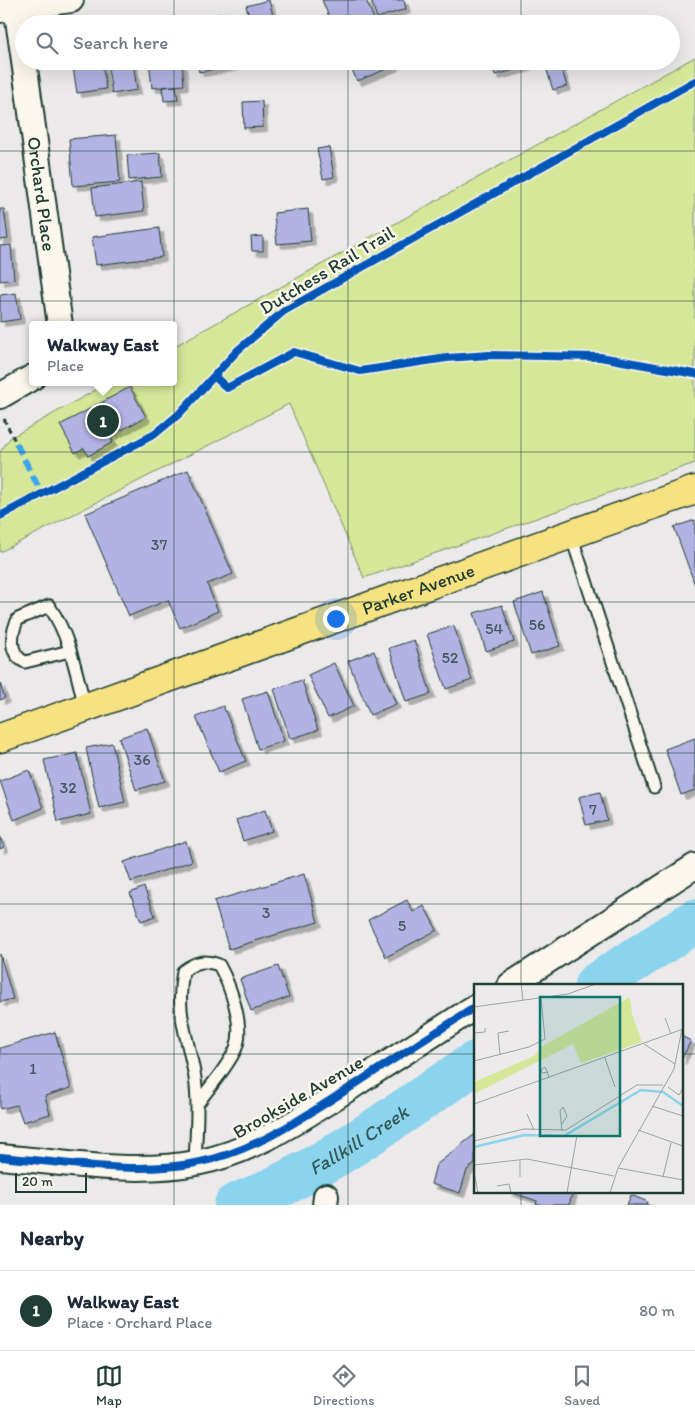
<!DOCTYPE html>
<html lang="en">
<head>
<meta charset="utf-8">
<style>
  body { margin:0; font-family:Itim,sans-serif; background:#f6f6f7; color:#1f2937 }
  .scale { position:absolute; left:15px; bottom:12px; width:72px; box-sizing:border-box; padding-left:5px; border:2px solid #1f3d34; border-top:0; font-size:14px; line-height:18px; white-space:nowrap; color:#1f3d34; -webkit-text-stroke:4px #fbf7ec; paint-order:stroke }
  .you { position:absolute; left:335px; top:618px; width:18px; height:18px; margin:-12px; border:4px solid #fff; border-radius:50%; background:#1a73e8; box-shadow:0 0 0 8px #1a73e833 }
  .badge { display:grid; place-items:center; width:32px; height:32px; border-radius:50%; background:#1f3d34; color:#fff; font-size:16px; font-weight:700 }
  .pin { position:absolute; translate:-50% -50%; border:2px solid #fff; box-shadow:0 1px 5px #0006 }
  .popup { position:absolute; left:29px; top:321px; width:148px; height:65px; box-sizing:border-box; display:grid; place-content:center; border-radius:5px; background:#fff; filter:drop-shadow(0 1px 4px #0005); font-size:16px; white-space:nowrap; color:#747a83 }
  .popup b { font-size:19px; color:#1f2937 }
  .popup::after { content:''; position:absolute; left:50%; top:100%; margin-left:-10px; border:10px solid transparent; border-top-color:#fff }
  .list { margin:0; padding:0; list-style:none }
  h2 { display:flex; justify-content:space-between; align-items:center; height:65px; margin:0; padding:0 20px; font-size:21px }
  h2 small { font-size:16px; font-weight:400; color:#747a83 }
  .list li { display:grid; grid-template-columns:32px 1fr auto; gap:15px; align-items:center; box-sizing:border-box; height:80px; padding:0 20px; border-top:1px solid #e0e1e3 }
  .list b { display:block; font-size:19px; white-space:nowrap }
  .list p { margin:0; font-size:16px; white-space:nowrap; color:#747a83 }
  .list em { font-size:16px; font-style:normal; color:#747a83 }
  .icon { flex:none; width:28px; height:28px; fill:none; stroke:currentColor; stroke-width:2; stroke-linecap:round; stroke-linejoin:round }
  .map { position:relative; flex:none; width:695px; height:1205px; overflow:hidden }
  .search { position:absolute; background:#fff; box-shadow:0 5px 20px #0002; left:15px; right:15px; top:15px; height:55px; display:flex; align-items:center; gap:12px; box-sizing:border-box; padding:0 18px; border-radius:28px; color:#747a83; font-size:19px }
  .sheet { height:145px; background:#fff }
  nav { display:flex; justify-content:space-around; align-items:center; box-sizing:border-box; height:70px; border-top:1px solid #e0e1e3; background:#fff; font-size:14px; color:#747a83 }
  nav a { display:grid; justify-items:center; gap:2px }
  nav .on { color:#1f3d34 }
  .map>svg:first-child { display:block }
  .green { fill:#d6e79a; stroke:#7a9267 }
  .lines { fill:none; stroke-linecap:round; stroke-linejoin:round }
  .river { stroke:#8cd4ed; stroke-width:44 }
  .building { fill:#b2b2e3; stroke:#1f3d34; filter:url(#shadow) }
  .lane-casing { stroke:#1f3d34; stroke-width:15 }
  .street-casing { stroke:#1f3d34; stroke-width:28 }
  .primary-casing { stroke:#1f3d34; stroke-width:31 }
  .path { stroke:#1f3d34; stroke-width:3; stroke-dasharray:5 4; stroke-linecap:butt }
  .lane { stroke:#fbf7ec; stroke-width:11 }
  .street { stroke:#fbf7ec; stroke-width:24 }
  .primary { stroke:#f6e281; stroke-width:28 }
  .quiet { stroke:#3da4eb; stroke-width:6; stroke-dasharray:12 6; stroke-linecap:butt }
  .cycleway-casing { stroke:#fbf7ec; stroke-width:11 }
  .cycleway { stroke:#0057b8; stroke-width:8 }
  .grid { fill:none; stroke:#1f3d34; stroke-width:1; stroke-opacity:0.55 }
  .labels { text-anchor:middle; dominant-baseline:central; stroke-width:5; stroke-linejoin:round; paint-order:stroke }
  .number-label { font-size:16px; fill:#445a60 }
  .street-label { font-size:19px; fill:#1f3d34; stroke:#fbf7ec }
  .water-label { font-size:20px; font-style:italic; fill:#355b59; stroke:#fbf7ec }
  .inset-river { fill:none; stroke:#8cd4ed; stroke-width:2.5 }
  .inset-road { fill:none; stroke:#9aa4a1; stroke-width:1 }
  .view { fill:#0f766e; fill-opacity:0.15; stroke:#0f766e; stroke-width:2.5 }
  .inset-edge { fill:none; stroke:#1f3d34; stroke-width:2.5 }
</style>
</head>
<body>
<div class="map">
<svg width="695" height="1205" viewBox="0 0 695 1205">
  <defs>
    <filter id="shadow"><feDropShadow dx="4.5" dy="4.5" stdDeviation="0" flood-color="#0004"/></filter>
  </defs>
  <rect width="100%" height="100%" fill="#ece9ea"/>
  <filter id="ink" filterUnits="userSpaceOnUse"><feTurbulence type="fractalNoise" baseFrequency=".02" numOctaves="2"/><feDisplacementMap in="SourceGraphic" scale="10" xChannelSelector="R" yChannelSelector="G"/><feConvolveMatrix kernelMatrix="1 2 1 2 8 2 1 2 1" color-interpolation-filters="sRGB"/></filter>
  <g filter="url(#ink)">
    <path class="green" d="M695,57v406l-331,115 -75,-174 -289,148v-100l10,-14 100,-56h63v-35z"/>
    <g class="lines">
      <g class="river">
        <path d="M596,985l99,-64"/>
        <path id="s1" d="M236,1205c86,-33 162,-91 239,-142"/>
      </g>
    </g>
    <path class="building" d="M269,0l6,24h-24l-5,-18z
      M322,0h44l10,24h-44z
      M371,0h33l2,9 -29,9z
      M225,13l2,11h-36l-1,-5z
      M72,61h30l4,28 -29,4z
      M107,61h26l4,29 -25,4z
      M149,61h33l2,24 -32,3z
      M197,61h37v5l-35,6z
      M348,61h44l2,5 -37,15z
      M491,61h34l1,6 -31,8z
      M544,61h15l8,25 -14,4z
      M176,86l2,14 -14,1 -2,-14z
      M262,101l1,26 -19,1 -1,-26z
      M116,135l4,47 -47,4 -4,-47z
      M329,147l5,30 -11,2 -6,-30z
      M160,153l2,24 -33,3 -2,-25z
      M141,182l3,29 -49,6 -3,-29z
      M0,209h4l4,30 -8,1z
      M308,209l3,32 -34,3 -3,-31z
      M159,228l3,29 -66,8 -4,-28z
      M263,236v15h-11l-1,-14z
      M11,245l3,34 -14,2v-35z
      M16,293l4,26 -20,3v-27z
      M130,387l16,30 -36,19 3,6 -25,14 -4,-8 -9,5 -15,-28z
      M188,470l45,104 -26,10 11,27 -38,17 -12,-28 -39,16 -44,-102z
      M695,520v65l-21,-58z
      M543,592l17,54 -29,9 -17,-53z
      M502,605l12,37 -28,9 -12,-38z
      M454,626l18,54 -26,9 -19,-55z
      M414,640l17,54 -25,8 -17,-54z
      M374,651l22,53 -26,11 -22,-54z
      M334,663l20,43 -26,12 -20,-43z
      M302,680l16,50 -28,9 -16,-50z
      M0,683l5,15 -5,2z
      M268,691l16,50 -26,8 -16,-50z
      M223,706l23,55 -27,11 -23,-55z
      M147,728l18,53 -29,9 -17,-52z
      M695,738v52l-14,5 -16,-46z
      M112,743l13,59 -26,6 -13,-60z
      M77,753l14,61 -33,8 -14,-62z
      M29,770l14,38 -29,12 -14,-39z
      M600,792l7,28 -21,5 -7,-28z
      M265,810l7,21 -29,10 -7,-21z
      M0,836l4,11 -4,2z
      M186,841l6,20 -61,21 -7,-20z
      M304,874l14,48 -89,27 -15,-48z
      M144,887l11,29 -14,5 -11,-28z
      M407,900l6,12 11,-6 13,24 -51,27 -18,-37z
      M0,954l13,45 -13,3z
      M278,966l11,31 -38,14 -11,-32z
      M55,1032l16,56 -26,8 5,18 -27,8 -6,-17 -17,4v-61z
      M681,1036l10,5 -10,19z
      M475,1134v30l-8,6 -7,23 -29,-9 5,-19z
      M507,1191h66l-4,14h-33l1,-4z
      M631,1195l17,7 -1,3h-20z"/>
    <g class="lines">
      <defs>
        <path id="lane" d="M571,535l83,252
          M70,651l-45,11c-17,-8 -14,-29 -7,-43l31,-13c21,30 27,66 36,101
          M195,1163c1,-29 4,-57 0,-85 -7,-43 -20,-62 -12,-107 14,-10 21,-11 36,-6 11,20 26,61 17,83 -8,19 -26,38 -38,55"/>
        <g id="street">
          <path d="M16,7l8,53"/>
          <path d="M0,10l71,-10"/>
          <path id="s2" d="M24,61l36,264"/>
          <path d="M0,396l33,-19"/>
          <path d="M510,985l185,-119"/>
          <path d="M0,1157c63,5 133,18 196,6 58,-11 106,-45 155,-76 41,-27 83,-53 124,-80"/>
          <path d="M325,1205l1,-9"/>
        </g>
        <g id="primary">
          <path id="s3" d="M0,738l695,-248"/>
        </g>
      </defs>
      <use href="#lane" class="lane-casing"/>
      <use href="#street" class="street-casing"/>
      <use href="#primary" class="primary-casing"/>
      <path class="path" d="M4,419l12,24"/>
      <use href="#lane" class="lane"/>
      <use href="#street" class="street"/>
      <use href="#primary" class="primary"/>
      <path class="quiet" d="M16,443l26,51"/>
      <defs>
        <path id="cycleway" d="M214,376l13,12 67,-36 66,19 87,-13 42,-3 111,2 95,17
          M0,516l155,-82 23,-19 60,-65 46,-39 411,-230
          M0,1157c63,5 133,18 196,6 58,-11 106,-45 155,-76 41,-27 83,-53 124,-80"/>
      </defs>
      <use href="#cycleway" class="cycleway-casing"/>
      <use href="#cycleway" class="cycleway"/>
    </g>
  </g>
  <path class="grid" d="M174,0v24M348,0v24M521,0v24M174,61v1144M348,61v1144M521,61v924M0,151h695M0,301h695M0,452h695M0,602h695M0,753h695M0,904h695M0,1054h475M681,1054h14M521,1191v14"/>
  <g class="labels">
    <g class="number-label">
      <text x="159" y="544">37</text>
      <text x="537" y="624">56</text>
      <text x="494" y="628">54</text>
      <text x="450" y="657">52</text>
      <text x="142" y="759">36</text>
      <text x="68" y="787">32</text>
      <text x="593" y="809">7</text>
      <text x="266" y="912">3</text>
      <text x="402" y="925">5</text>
      <text x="33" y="1068">1</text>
    </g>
    <g class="street-label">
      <text stroke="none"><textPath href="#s2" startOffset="134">Orchard Place</textPath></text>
      <text transform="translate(327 270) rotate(-31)">Dutchess Rail Trail</text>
      <text stroke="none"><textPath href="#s3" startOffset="444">Parker Avenue</textPath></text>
      <text transform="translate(298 1097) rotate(-30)">Brookside Avenue</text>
    </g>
    <g class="water-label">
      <text stroke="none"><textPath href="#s1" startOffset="139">Fallkill Creek</textPath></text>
    </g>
  </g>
  <g transform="translate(474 984)">
    <rect width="209" height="209" fill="#ece9ea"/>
    <path d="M156,13l2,17 10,28 -61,21 -8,-19 -99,50v-12l60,-26 7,-9z" fill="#d6e79a"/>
    <path class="inset-river" d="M0,163l50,-12 40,1 77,-46 22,2 20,14"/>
    <path class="inset-road" d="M47,0l2,16M0,23l94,-13 28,-10M191,34l6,16M0,49l11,-1v-4M170,60l31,20M26,71l-2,-22 11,-2M131,74l10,29M0,77l55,-14 16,-8 -4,-41M74,88l-6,1 -1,-3 4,-3 2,4 2,7M194,103l11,8 4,-7M0,120l209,-75M178,122l31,10M53,130l7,16M164,146l45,16M88,147l-2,-20 3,-4 4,9 -5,8M0,157l50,-12 42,1 71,-45h26M46,176v17M0,181l53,-6 87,17M144,184l65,12M0,188l4,21M189,193l8,-34M23,202l12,-2 2,9M93,209l10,-58M136,209l8,-25 56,-99 8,-40"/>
    <path class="view" d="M66,13h80v139h-80z"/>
    <rect width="209" height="209" class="inset-edge"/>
  </g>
</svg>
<div class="scale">20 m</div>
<div class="you"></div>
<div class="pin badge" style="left:103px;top:421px">1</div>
<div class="popup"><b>Walkway East</b>Place</div>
<div class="search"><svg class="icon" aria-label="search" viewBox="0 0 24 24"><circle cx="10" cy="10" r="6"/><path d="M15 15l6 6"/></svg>Search here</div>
</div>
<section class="sheet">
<h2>Nearby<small></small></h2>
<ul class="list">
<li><span class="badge">1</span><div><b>Walkway East</b><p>Place · Orchard Place</p></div><em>80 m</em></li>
</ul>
</section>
<nav>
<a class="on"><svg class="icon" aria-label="map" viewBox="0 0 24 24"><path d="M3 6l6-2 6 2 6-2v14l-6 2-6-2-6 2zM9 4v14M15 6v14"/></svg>Map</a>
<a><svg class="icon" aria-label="directions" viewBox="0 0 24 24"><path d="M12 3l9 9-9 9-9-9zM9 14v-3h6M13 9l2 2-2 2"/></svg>Directions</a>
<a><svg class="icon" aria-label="saved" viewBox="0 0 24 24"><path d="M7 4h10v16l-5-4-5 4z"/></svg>Saved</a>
</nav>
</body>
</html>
